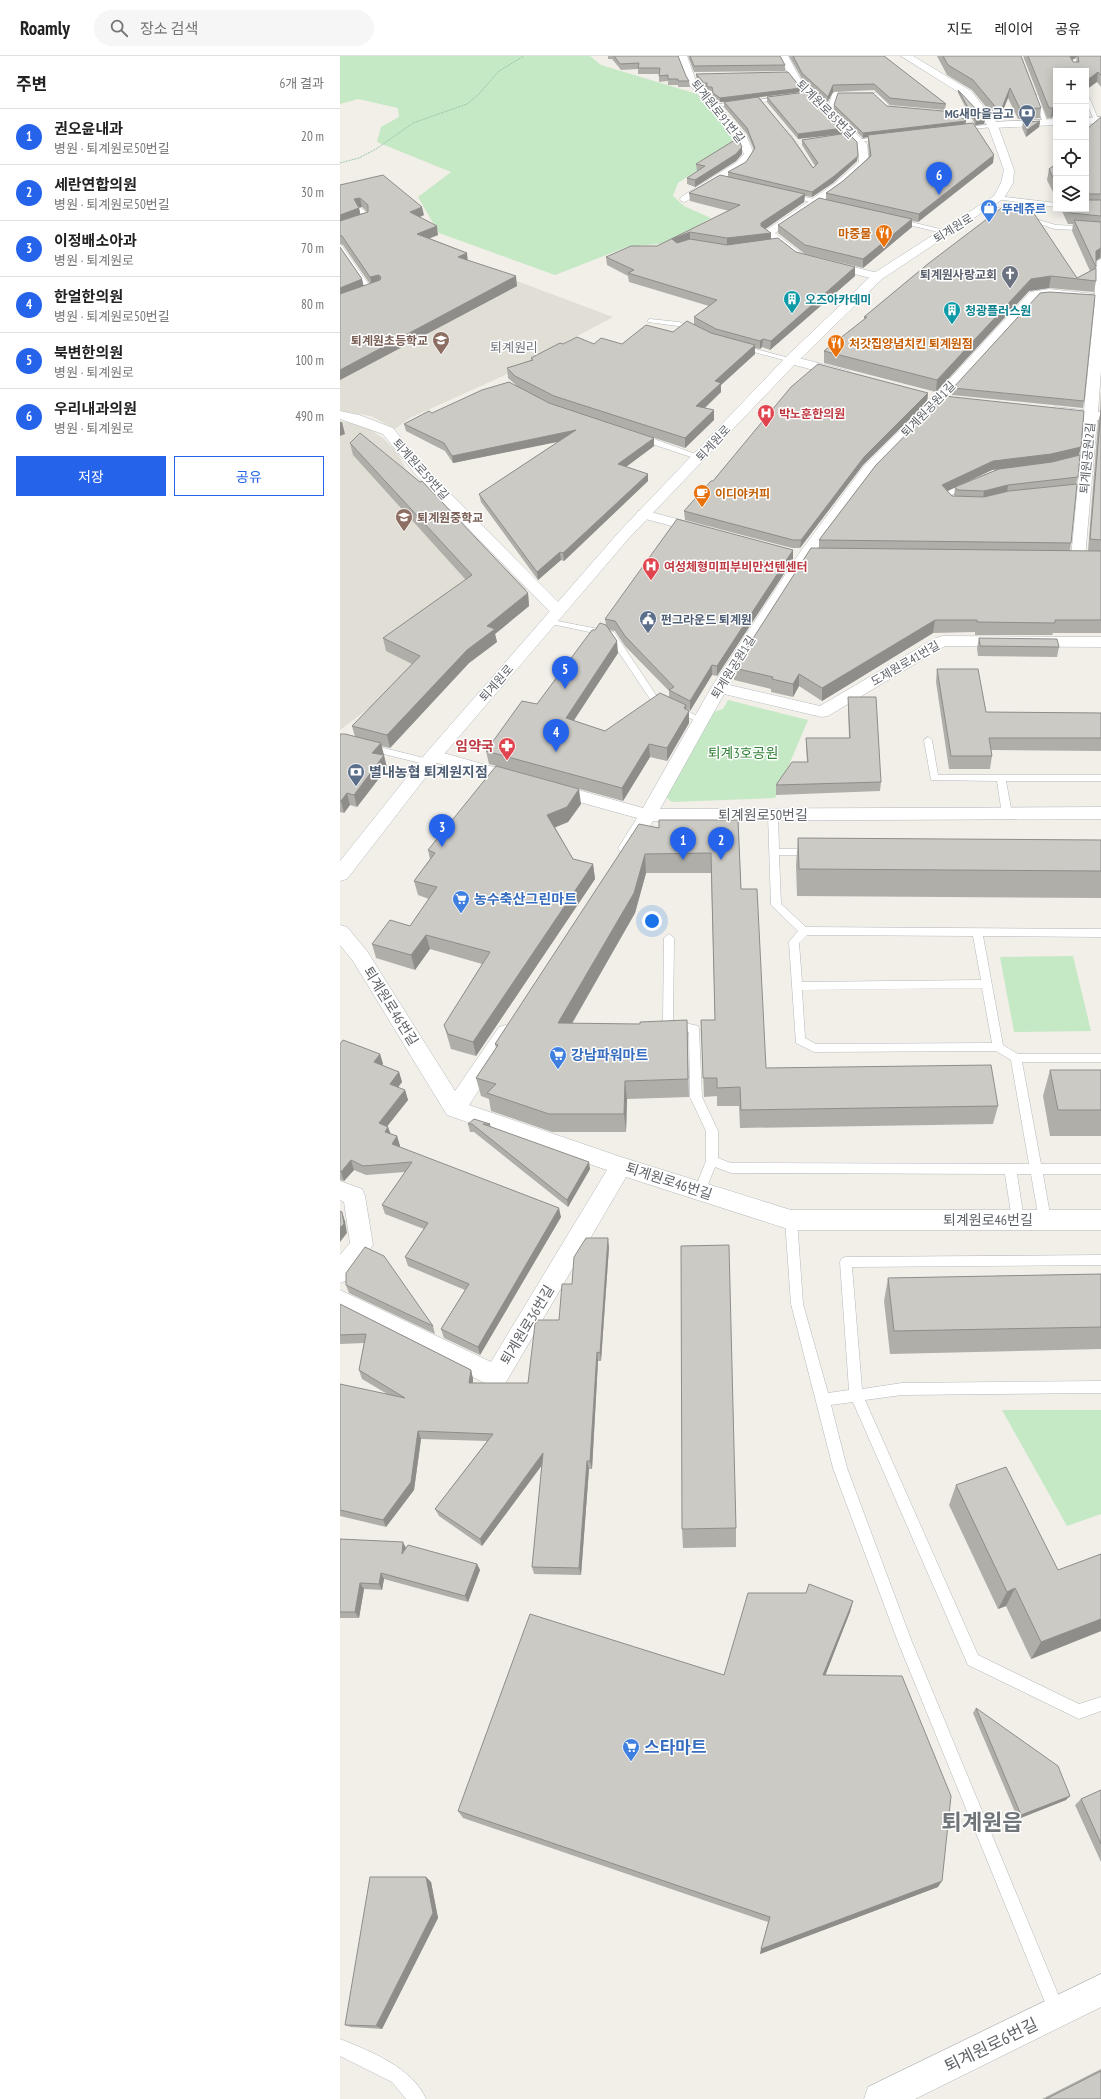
<!DOCTYPE html>
<html lang="ko">
<head>
<meta charset="utf-8">
<style>
  body { margin:0; font-family:"PT Sans Narrow","Noto Sans KR",sans-serif; background:#f6f6f6; color:#222 }
  .controls { position:absolute; right:12px; top:12px; display:grid; overflow:hidden; border-radius:0px; box-shadow:0 2px 10px #0003 }
  .controls button { width:36px; height:36px; display:grid; place-items:center; padding:0; border:0; border-bottom:1px solid #e0e0e0; background:#fff; color:#222; font:20px sans-serif }
  .you { position:absolute; left:312px; top:865px; width:14px; height:14px; margin:-10px; border:3px solid #fff; border-radius:50%; background:#1a73e8; box-shadow:0 0 0 6px #1a73e833 }
  .badge { display:grid; place-items:center; width:26px; height:26px; border-radius:50%; background:#2563eb; color:#fff; font-size:13px; font-weight:700 }
  .pin { position:absolute; translate:-50% -33px; filter:drop-shadow(0 1px 2px #0008) }
  .pin::after { content:''; position:absolute; top:21px; width:14px; height:12px; background:inherit; clip-path:polygon(0 0,100% 0,50% 100%) }
  .list { margin:0; padding:0; list-style:none }
  h2 { display:flex; justify-content:space-between; align-items:center; height:52px; margin:0; padding:0 16px; font-size:17px }
  h2 small { font-size:13px; font-weight:400; color:#767676 }
  .list li { display:grid; grid-template-columns:26px 1fr auto; gap:12px; align-items:center; box-sizing:border-box; height:56px; padding:0 16px; border-top:1px solid #e0e0e0 }
  .list b { display:block; font-size:15px; white-space:nowrap }
  .list p { margin:0; font-size:13px; white-space:nowrap; color:#767676 }
  .list em { font-size:13px; font-style:normal; color:#767676 }
  .actions { display:flex; gap:8px; padding:12px 16px }
  .actions a { flex:1; padding:9px 0; border:1px solid #2563eb; border-radius:0px; text-align:center; font-size:14px; color:#2563eb }
  .actions .main { background:#2563eb; color:#fff }
  .icon { flex:none; width:22px; height:22px; fill:none; stroke:currentColor; stroke-width:2; stroke-linecap:round; stroke-linejoin:round }
  .map { position:relative; flex:none; width:761px; height:2043px; overflow:hidden }
  header { display:flex; align-items:center; gap:24px; box-sizing:border-box; height:56px; padding:0 20px; background:#fff; border-bottom:1px solid #e0e0e0 }
  header strong { font-size:19px }
  nav { display:flex; gap:22px; margin-inline-start:auto; font-size:14px }
  .search { width:280px; height:36px; background:#f6f6f6; display:flex; align-items:center; gap:10px; box-sizing:border-box; padding:0 14px; border-radius:22px; color:#767676; font-size:15px }
  main { display:flex }
  aside { flex:1; background:#fff }
  .map>svg:first-child { display:block }
  .education { fill:#e1ded6 }
  .green { fill:#c5e8c5 }
  .lines { fill:none; stroke-linecap:round; stroke-linejoin:round }
  .lane-casing { stroke:#b5b8bc; stroke-width:1 }
  .street-casing { stroke:#b5b8bc; stroke-width:1 }
  .secondary-casing { stroke:#b6babf; stroke-width:1 }
  .path { stroke:#9cc7a9; stroke-width:1; stroke-dasharray:2 1; stroke-linecap:butt }
  .lane { fill:#fff; fill-rule:evenodd }
  .street { fill:#fff; fill-rule:evenodd }
  .secondary { fill:#fff; fill-rule:evenodd }
  .wall { fill:#afaea9; fill-rule:evenodd }
  .shaded-wall { fill:#8f8d8a }
  .building { fill:#cccac5; stroke:#8f8d8a }
  .labels { text-anchor:middle; dominant-baseline:central; stroke-width:3; stroke-linejoin:round; paint-order:stroke }
  .far-street-label { font-size:12px; fill:#5f6368; stroke:#fff }
  .far-service-label { font-size:12px; font-weight:bold; fill:#4e5e75; stroke:#fff; text-anchor:end }
  .far-shop-label { font-size:12px; font-weight:bold; fill:#366cbe; stroke:#fff; text-anchor:start }
  .far-food-label { font-size:12px; font-weight:bold; fill:#c56008; stroke:#fff; text-anchor:start }
  .far-worship-label { font-size:12px; font-weight:bold; fill:#5b616d; stroke:#fff; text-anchor:end }
  .far-culture-label { font-size:12px; font-weight:bold; fill:#0d838f; stroke:#fff; text-anchor:start }
  .far-education-label { font-size:12px; font-weight:bold; fill:#785e54; stroke:#fff; text-anchor:end }
  .far-health-label { font-size:12px; font-weight:bold; fill:#be3a42; stroke:#fff; text-anchor:start }
  .far-quarter-label { font-size:13px; fill:#70757a; stroke:#fff }
  .health-label { font-size:14px; font-weight:bold; fill:#be3a42; stroke:#fff; text-anchor:end }
  .park-label { font-size:14px; fill:#348238; stroke:#fff }
  .service-label { font-size:14px; font-weight:bold; fill:#4e5e75; stroke:#fff; text-anchor:start }
  .street-label { font-size:14px; fill:#5f6368; stroke:#fff }
  .shop-label { font-size:14px; font-weight:bold; fill:#366cbe; stroke:#fff; text-anchor:start }
  .near-shop-label { font-size:17px; font-weight:bold; fill:#366cbe; stroke:#fff; text-anchor:start }
  .near-street-label { font-size:17px; fill:#5f6368; stroke:#fff }
  .near-district-label { font-size:22px; font-weight:bold; fill:#70757a; stroke:#fff }
</style>
</head>
<body>
<header>
<strong>Roamly</strong>
<div class="search"><svg class="icon" aria-label="search" viewBox="0 0 24 24"><circle cx="10" cy="10" r="6"/><path d="M15 15l6 6"/></svg>장소 검색</div>
<nav><a>지도</a><a>레이어</a><a>공유</a></nav>
</header>
<main>
<aside>
<h2>주변<small>6개 결과</small></h2>
<ul class="list">
<li><span class="badge">1</span><div><b>권오윤내과</b><p>병원 · 퇴계원로50번길</p></div><em>20 m</em></li>
<li><span class="badge">2</span><div><b>세란연합의원</b><p>병원 · 퇴계원로50번길</p></div><em>30 m</em></li>
<li><span class="badge">3</span><div><b>이정배소아과</b><p>병원 · 퇴계원로</p></div><em>70 m</em></li>
<li><span class="badge">4</span><div><b>한얼한의원</b><p>병원 · 퇴계원로50번길</p></div><em>80 m</em></li>
<li><span class="badge">5</span><div><b>북변한의원</b><p>병원 · 퇴계원로</p></div><em>100 m</em></li>
<li><span class="badge">6</span><div><b>우리내과의원</b><p>병원 · 퇴계원로</p></div><em>490 m</em></li>
</ul>
<div class="actions"><a class="main">저장</a><a>공유</a></div>
</aside>
<div class="map">
<svg width="761" height="2043" viewBox="0 0 761 2043">
  <rect width="100%" height="100%" fill="#f1efe8"/>
  <path class="education" d="M142,212l131,49 -110,59 -93,42 -15,11 -24,-13 -31,-5v-78z
    M0,365l24,4 20,14 13,13 12,23 118,114 -187,141z"/>
  <path class="green" d="M0,0h250l11,9 96,29 40,47 -12,11 -47,31 -5,13 11,10 27,12 -44,25 -40,4 -72,28 -116,-42 -21,-36 33,-25 -74,-30 4,-15 18,-10 -1,-9 -40,-9 -18,5z
    M388,644l80,20 -33,78 -103,4 -6,-5 45,-84 12,-4z
    M733,900l18,75 -77,1 -14,-75z
    M662,1354h99v104l-34,12z"/>
  <g class="lines">
    <defs>
      <path id="lane" d="M748,0h13v2l-19,2 -8,4 2,7h-4l-3,-8 7,-4z
        M495,36l41,1 15,14 -5,1 -13,-12h-36l-5,15 -5,1 5,-18z
        M693,38l5,1 10,29 -5,-1z
        M746,39l3,2 10,24 -5,-1 -8,-18z
        M442,41l-2,3 -67,7 -3,-2z
        M605,55l17,3h24l3,2 -3,2h-24l-19,-4z
        M655,68l-2,3 -32,3 -3,-2z
        M444,75h4l24,35h-4z
        M545,80l-2,3 -25,3 -3,-2z
        M450,138l34,7 3,2 -3,2 -36,-8z
        M658,140l58,7v4l-60,-8z
        M645,148l71,21 45,2v4l-46,-2 -70,-23z
        M17,152h4l8,7 -1,5 -28,10v-4l23,-8z
        M559,163l49,12 1,1 -3,2 -49,-12v-2z
        M0,189l2,1 30,43v2h-4l-28,-40z
        M310,263l29,3 20,8 -3,2 -18,-6 -30,-4v-2z
        M401,289l52,14 1,1 -3,2 -52,-14v-2z
        M297,379h6l61,22 -7,2 -60,-20z
        M625,427l7,2 -21,10 6,4v4h-6l-9,-9z
        M207,563l67,13 42,63 49,25 -4,3 -3,-1 -48,-23 -42,-63 -61,-13z
        M0,681l88,22 5,3 -5,3 -88,-22z
        M588,681l4,3 6,35h163v6h-95l6,33 -5,3 -5,-3 -5,-33 -66,-1 -7,-40z
        M433,756l5,3 1,34h32l5,3 -5,3h-32l2,49 25,23 295,2v8l-118,-1 20,109 15,9h83v8h-79l19,102h60v10h-58l8,46 -2,4 -4,1 -4,-1 -2,-4 -8,-46h-14l7,46 -2,4 -4,1 -4,-1 -2,-4 -7,-46 -274,-1 -16,-6 -11,27 -4,2 -4,-2 -2,-3 12,-30v-30l-16,-34 -1,-65 -25,-6 -1,-3 1,-85 5,-4 5,4 -1,82 25,6 1,3 3,68 16,34v27l13,5 298,1 -18,-104 -15,-9 -182,1 -18,-9 -7,-101 9,-11 -27,-26 -3,-90zM467,879l166,1 8,44 -179,2 -3,-39zM642,932l10,55 -176,1 -11,-6 -3,-48z
        M451,1159l4,1 2,4 6,84 25,89 21,-3 -9,-128 2,-4 4,-1 255,-2v10l-249,2 10,122 40,-6 199,-2v12l-199,2 -37,5 113,255 101,49 22,-7v14l-22,8 -111,-54 -115,-263 -22,3 16,63 65,174 153,369 -2,6 -6,2 -6,-2 -153,-375 -65,-174 -42,-164 -6,-84 2,-4z
        M0,1983c30,12 73,29 86,60h-20l-14,-17 -52,-26z"/>
      <path id="street" d="M337,0h10l9,25 50,54 8,19 -9,12 -60,36 -4,-1 -1,-2 1,-2 56,-35 7,-8 -7,-16 -50,-56z
        M438,0h10l13,24 66,64 2,19 -27,25 -67,45 29,22 78,19 2,2 -2,2 -4,2 -82,-21 -34,-26 72,-49 25,-22 -1,-15 -64,-64z
        M761,61v6l-15,1v-6z
        M716,63v6l-63,3 -5,-3 5,-3z
        M761,203v111l-3,42h3v8h-4l-12,138 -2,3h-10l-2,-3 13,-140 -29,-3 -7,-4 7,-4 29,3 11,-109 -46,-4 -11,1 -94,104 -70,70 -63,85 -82,128 91,21 116,-68 6,-2 159,1v10l-156,-1 -117,70 -6,1 -98,-23 -64,115 441,-2v12l-448,2 -20,31 -6,2 -6,-2 -3,-4 19,-30 -90,-25 -3,-4 3,-4 6,-2 90,25 68,-120 89,-136 64,-86 70,-70 96,-104 19,-3 46,5v-32z
        M451,300l58,15 1,3 -6,4 -57,-15 -2,-3z
        M0,355l19,4 34,13 33,41 138,139 2,3 -2,3h-12l-136,-139 -33,-41 -43,-15z
        M303,454l64,17 2,3 -2,3 -5,1 -64,-17 -2,-3 2,-3z
        M93,694l92,26 3,4 -3,4 -6,2 -92,-26 -3,-4 3,-4z
        M0,869l7,2 20,24 88,140 44,-64 7,-2 7,2 3,6 -3,6 -44,66 152,52 170,53h310v20h-310l-165,-53 -121,207 -9,3 -9,-3 -147,-73v-21l151,72 116,-192 -160,-55 -94,-154 -13,-16z
        M0,1125l22,8 3,7 8,49 -25,35 -8,3v-28l10,-12 -6,-41 -4,-2z
        M761,1918v33l-186,92h-51l4,-12z"/>
      <path id="secondary" d="M561,0h12l58,35 26,32 17,47 -1,13 -9,15 -122,81 -86,84 -167,175 -190,222 -92,119 -7,2v-20l87,-109 192,-220 167,-175 88,-84 120,-77 7,-13 3,-13 -16,-44 -25,-31z"/>
    </defs>
    <use href="#lane" class="lane-casing"/>
    <use href="#street" class="street-casing"/>
    <use href="#secondary" class="secondary-casing"/>
    <path class="path" d="M0,107l19,-5 17,-9 37,-26 54,-19 11,-9 21,-24 25,-15"/>
    <use href="#lane" class="lane"/>
    <use href="#street" class="street"/>
    <use href="#secondary" class="secondary"/>
  </g>
  <path class="wall" d="M268,0h70l8,20 3,5 1,6h-12v-2h-10v-4l-9,1v-8h-21v-5l-17,1 -9,-11h-4z
    M348,0h92l5,9v6l-91,1z
    M449,0h95l62,48 -1,6 -55,-5 -16,-15 -41,2 -6,11 -25,-24z
    M597,0h84l20,52 -1,10 -22,1 -10,-21 -9,22h-2l-25,-30 -25,-15z
    M683,0h78v31l-4,-5 -41,-11v43l-5,4h-4zM737,1l-1,5h-3l-1,-2z
    M356,18l105,18 -42,5 54,71 2,-2 -13,-21v-5l55,21 -24,22 -21,14 -7,-1 -1,6 -39,27 6,4v6l25,13 59,15v9l-85,74 -8,-3 -2,2 -5,-1v6l-34,31v7l-16,16 9,12 -29,28 -73,-24 42,22 -28,21 22,7v7l-84,80 -3,-1 -23,20 -57,-78 -2,-8 80,-53 -106,22 -8,-12 -39,-20 -2,-7 28,-11 84,-28 -8,-7 -1,-10 24,-8v-2l32,-14h59l51,-12 21,-7v-8l15,-11 -80,-24 -1,-6 -21,-11 -1,-8 51,-11 72,-35 -39,-10 -1,-8 39,-17v-4l18,-10 8,-12 -7,-16 -23,-27v-5h-4l-7,-5 -1,-6h-5v-4h-3l-8,-10z
    M618,34l18,19v4l-8,-1 -10,-19z
    M466,36l-8,47 -31,-37v-5z
    M494,49l53,1 79,18 27,39 -75,59 -6,-1v6l-49,41 -58,-14 -27,-21v-8l48,-26v-6l17,-12 26,-24 -1,-15v-5l-5,1 -29,-28z
    M632,58l12,10 -9,1 -3,-7z
    M761,61v141h-1l-4,3v20l-2,11 -45,-4 -20,3 -93,101 -112,-29v-12l40,-31v-3l65,-54 148,15 13,-7 -18,-40 1,-7h-5l-7,-15h25v-79z
    M700,65l-1,6 -13,10 -4,-9 1,-6z
    M402,91v7l-6,7 -41,26 -8,-3v-6l10,-7 -1,-7z
    M716,105v37l-9,-18 2,-11 7,-5z
    M0,129l84,30 -5,2 19,18 -9,3 38,15v7l50,26 -177,94v-133l22,32 1,7 7,-2 -27,-39 -3,-1zM19,151h3l5,5 -7,2z
    M613,332l131,13 -1,7 -131,-13z
    M761,335v242h-48l-1,2h-77v-3l-42,1 -111,68 -23,-15 -6,11 -22,-5v-3l-37,-9v-12l85,-120v-8l57,-75 203,-10 -1,22 -2,7 -5,59 -1,8h18l10,-129 3,-11 -1,-1zM658,413l-43,18 -1,8 1,1h-3l-5,-5 45,-21z
    M588,337l-1,9 -64,63 -63,83h-8l-107,-28 -1,-9 29,-30z
    M10,387l178,150 1,13 -34,28 2,8 -28,21 -79,85 -9,-2 6,22 -30,39 -7,-2 -6,8 -4,-1v-78l15,3 -3,-11 60,-62 -26,-13 -3,-13 83,-58 -113,-125z
    M453,504l-76,116 -5,-1 -22,36 -4,-3 3,3v12l-22,38 -17,-4 -27,44 -134,-37 -3,-13 51,-47 69,-79 -1,-6zM270,574l5,1 10,15 44,45v6l-64,34 -32,-10 45,-68z
    M639,582l80,9 -2,10 -79,-1 -1,-8z
    M597,613l49,43 115,1v38l-110,-1 1,6 -2,13h-41l-13,-87z
    M508,641l33,85 -1,9 -104,4v-10l31,-23 -1,-15v-9h43l-1,-32z
    M241,748l-13,18 -13,5 18,32 20,5 2,15 -119,177 -25,-7 -3,-10 -4,-14 38,-61 -52,-15 -15,21 -39,-12 -4,-14 38,-18 19,-27 -11,-4 -4,-14 16,-22 -2,-9z
    M398,764l3,69 25,179 232,38 -5,18 -253,4 -1,-22h-22v-10l-13,1 -3,-77h14l-4,-147h-65l-11,40 -63,111h68l47,-4 2,77 -62,2 -1,33h-74l-61,-21 -2,-12 -8,-3 -5,-18 20,-30 -1,-4 164,-216z
    M458,782l303,2v58l-304,-2 -1,-31z
    M0,988l40,10 3,10 -1,1 17,7 3,10 -4,5 7,3 3,10 -21,26 1,1 3,7 6,2 3,10v1l161,70 -81,138 -36,-17 -3,-9 24,-39 -57,-24 -3,-9 19,-28 -39,-15 -3,-9 23,-33 -39,3 -12,-5 -10,11 -4,-1z
    M710,1014h51v66h-51l-7,-40z
    M128,1068h22l1,3 99,42 -22,38 -94,-75h-4z
    M269,1191l-8,114h-3l-6,108h-3l-8,106 -47,-1 -2,-7 10,-102 -60,81 -43,-30 -4,-7 52,-68 -66,-2 -7,51 -28,37 -46,-11v-132l49,11 -27,-16 -3,-9 5,-27 -24,1v-40l131,66 2,9v4h55l31,-63 13,-36z
    M761,1218v75l-211,5 -6,-53 4,-23z
    M6,1229l87,41 2,8 -86,-41z
    M616,1429l102,85 43,-16v77l-70,28 -25,-53 -8,3 -49,-104z
    M396,1472v19l-53,1 -1,-19z
    M0,1483l66,9 71,16 3,6 -12,32 -84,-23 -2,11 -18,-1 -5,29h-19z
    M513,1545l-3,11 -25,63 113,212 -178,67 8,-32 -305,-104 -5,-7 266,-136z
    M636,1652l90,92 -48,19 -45,-106z
    M761,1734v72l-26,-57 6,-6z
    M86,1821l5,5 7,36 -56,111 -31,-2 -6,-2z
    M761,2013v30h-59z"/>
  <path class="shaded-wall" d="M729,0h8v1l-9,5z
    M758,16l-1,10 -11,8v-9z
    M493,29v7l-6,11 1,-6z
    M461,32v4l-81,10v-4z
    M670,32l-2,10 -9,22 2,-10z
    M716,49v9l-5,4 1,-10z
    M645,64l-1,4 -9,1 1,-4z
    M626,65l-1,5 -97,9v2l-5,1v-5z
    M700,65l-1,6 -13,10 1,-7z
    M503,72v6l-45,5v-5z
    M402,91v7l-6,7 -41,26v-7z
    M654,99l-1,8 -75,59 1,-8z
    M518,100l-1,5 -24,22 -21,14v-5z
    M465,138l-1,8 -43,30v-9z
    M20,142l2,9 -6,1 -2,-9z
    M82,151l2,8 -13,6 -1,-9z
    M19,152l2,9 -21,7v-9z
    M572,163v8l-49,41v-9z
    M97,170l1,9 -20,8 -1,-9z
    M350,176v9l-17,6 -1,-8z
    M431,177v9l-44,4v-8z
    M761,192l-1,10 -6,4 2,-11z
    M127,197l1,9 -10,-5z
    M515,211v9l-85,74 1,-9z
    M39,219l2,10 -9,1 -2,-9z
    M176,220l1,10 -177,94v-10z
    M711,220l-2,12 -20,3 -93,101 1,-12 94,-101z
    M22,223l2,9 -24,9v-9z
    M423,283l-1,8 -2,2v-8z
    M415,289v9l-34,31v7l-25,24v-10l19,-25z
    M588,337l-1,9 -64,63 -63,83 1,-8 63,-83z
    M374,354v10l-29,28v-10z
    M0,366h2l3,12 -5,2z
    M236,374l1,8 -124,25 -1,-7z
    M314,382v8l-35,26 -1,-8z
    M741,391l-2,8 -29,8 -58,7 -51,24 1,-9 51,-24z
    M308,418v7l-84,80 -1,-8z
    M668,429l-1,8 -24,5 1,-7z
    M453,494v10l-76,116v-10z
    M220,496l1,8 -23,20 -1,-8z
    M188,537l1,13 -34,28 2,8 -28,21 -79,85 -3,-13 100,-109z
    M595,564l-2,13 -111,68v-13z
    M277,585l1,12 -51,78 -1,-13z
    M372,609v10l-22,36v-10z
    M459,618v12l-6,11v-13z
    M346,649v11l3,-5v12l-22,38v-13z
    M41,687l3,12 -12,-2z
    M309,688l1,13 -27,44 -1,-13z
    M44,699l3,13 -30,39 -3,-12z
    M239,733l2,15 -13,18 -19,8 -2,-15z
    M7,737l3,12 -6,8 -3,-12z
    M305,798l1,19 -11,40 -74,129 -3,-19z
    M253,808l2,15 -119,177 -3,-14z
    M86,879l4,14 -15,21 -4,-15z
    M40,998l3,10 -6,8 -3,-10z
    M59,1016l3,10 -9,12 -3,-10z
    M285,1025l2,18 -1,33 -2,-18z
    M65,1034l3,10 -26,33 -3,-10z
    M48,1071l3,9 -6,-4z
    M57,1080l3,10 -5,7 -3,-9z
    M11,1104l3,10 -10,11 -3,-9z
    M249,1106l1,7 -22,38 -1,-7z
    M219,1152l2,9 -81,138 -2,-8z
    M2,1156l3,9 2,12 -7,9v-14z
    M268,1182l1,9 -8,114 -1,-8z
    M257,1296l1,9 -6,108 -2,-8z
    M131,1314l2,9 -1,12 -3,-8z
    M78,1375l3,8 -7,51 -28,37 -3,-7z
    M203,1397l2,8 -63,85 -2,-7z
    M247,1405l2,8 -8,106 -2,-7z
    M63,1486l3,6 -4,6z
    M137,1508l3,6 -12,32 -3,-6z
    M41,1517l3,6 -2,11 -3,-6z
    M20,1527l4,6 -5,29 -4,-6z
    M675,1532l-9,18 -8,3 9,-17z
    M513,1545l-3,11 -28,72 1,-9z
    M761,1563v12l-70,28 10,-17z
    M730,1740l-4,4 -48,19 3,-4z
    M86,1821l5,5 7,36 -56,111 -6,-3z
    M602,1825l-4,6 -178,67 1,-5z"/>
  <path class="building" d="M274,0h64l8,20 3,5h-11v-2h-10v-4l-9,1 1,-8h-22l1,-5 -19,1z
    M350,0h90l5,9 -91,1z
    M453,0h91l62,48 -56,-6 -16,-14 -41,1 -5,12 -26,-24z
    M603,0h78l20,52 -21,1 -10,-21 -9,22h-3l-25,-30 -25,-15z
    M688,0h42l3,6h6l-1,-6h23v19l-3,-3 -12,9v-10h-30v34l-4,3h-3z
    M448,16l13,16 -81,10 -7,-5 -1,-6h-5v-4h-3l-8,-9z
    M618,34l18,19h-7z
    M466,36l37,36 -45,6 -31,-37z
    M498,37h35l14,13 67,6 12,9 -103,12 -29,-28z
    M418,41l35,42 20,29 5,-5 -16,-23 46,-7 9,9 1,14 -25,21 -21,15 -84,-20 18,-10 9,-14 -8,-20 -23,-26z
    M632,58l9,1 4,5 -9,1z
    M761,61v77h-15l2,6h13v16l-31,-3 -2,-4h18v-79z
    M700,65l-13,9 -4,-8z
    M633,67l21,32 -75,59 -93,-21 17,-12 28,-25 -3,-21z
    M398,82l4,9 -6,7 -41,26 -8,-2 18,-12 -9,-2z
    M716,108v20l-7,-15z
    M43,119l39,32 -12,5 27,14 -20,8 50,19 -9,4 58,19 -176,94v-76l40,-14 1,-3 -2,-2 -9,2 -28,-41h-2v-15l28,-9v-7l-8,-7 -6,1 5,9 -19,7v-30z
    M380,119l85,19 -44,29v3l10,7 -44,5 -37,-6 -18,7 5,4 13,-4 37,6 51,-7 18,14 59,15 -84,74 -8,-2 -3,2 -44,-12 -22,-12 23,-17 -89,-27 6,-3 -28,-13 25,-11h26l83,-41 -51,-12z
    M479,142l93,21 -49,40 -58,-14 -27,-20z
    M668,147l25,9 44,66 19,-10v13l-45,-5 -20,3 -94,101 -113,-29 43,-34h-3l65,-54z
    M674,149h10l2,4z
    M734,164l27,2v26l-5,3v16z
    M0,191l22,32 -22,9z
    M710,236l45,3 -11,106 -131,-13 87,-95z
    M347,265l24,12 44,12 -40,36 6,2 -25,23 18,4 -29,28 -131,-42 -39,-20 -8,-8 26,-8 -2,-2 29,-15 3,1 14,-7 17,7 7,-6 21,6 24,-19 27,7z
    M478,308l110,29 -64,64 -63,83h-8l-109,-29 27,-30h2l78,-94z
    M169,326l40,21 105,35 -36,26 30,10 -85,79 -3,-1 -23,20 -58,-78 97,-64 -124,26 -8,-13 -40,-19 25,-13 3,2 50,-23z
    M604,340l140,15 -3,36 -30,7 -58,7 -51,24 10,11 32,1 25,-6 68,-7 -6,59 -252,-3 57,-75z
    M761,354v130l-11,-1z
    M20,377l60,49 2,-1 106,112 -41,33 8,3 -28,21 -80,85 -35,-9 68,-70 -37,-18 89,-63 -122,-132z
    M740,399l-2,22 -70,8 -24,6 -26,-1 -3,-3 44,-18 53,-7z
    M337,463l116,31 -76,116 -5,-1 -22,36 -21,-11 5,-3 -49,-51 -10,-15 -10,-2z
    M471,492l290,3v69h-46v3l-78,-1v-2h-42l-113,68 -23,-14 -6,10 -21,-5 1,-2 -39,-9z
    M260,567l6,2 11,16 -51,77 39,13 55,-38 26,12 -2,3 5,3 -22,37 -18,-4 -27,44 -136,-37 36,-50 15,3 55,-74h3z
    M639,582l78,1 2,8 -79,-1z
    M597,613h41l8,43 115,1v25h-112l3,18h-41z
    M508,641h28l5,85 -105,3 16,-23h16l-2,-24h44z
    M0,678h5l36,9 -9,10 12,2 -30,40 -7,-2 -6,8h-1z
    M156,710l83,23 -12,18 -20,8 26,44 20,5 -120,178 -25,-8 -4,-9 46,-73 -64,-17 -15,20 -39,-11 18,-24 20,6 27,-39 -23,-6 21,-28 -7,-3z
    M319,764h79l3,69h16l9,179 225,-3 7,41 -257,4 -1,-23 -23,1v-10h-14l-2,-58h14l-4,-167 -66,1 -11,39 -76,130 82,1v-2l47,-2 1,59 -63,2 -1,33h-75l-62,-21 9,-9 -20,-6 22,-33 -3,-1 144,-220 20,4z
    M458,782l303,2v31l-302,-2z
    M3,984l37,14 -6,8 25,10 -9,12 15,6 -26,33 9,4 -3,5 12,4 -5,8 167,64 -81,139 -37,-18 28,-45 -64,-27 23,-34 -46,-18 30,-43 -49,4 -12,-6 -10,12 -1,-1v-127z
    M710,1014h51v40h-43z
    M134,1063l16,5h-7l106,38 -22,38 -95,-76h-4z
    M0,1155l2,1 2,12 -4,4z
    M246,1182h22l-8,115 -3,-1 -7,109h-3l-8,107 -47,-1 11,-114 -63,86 -45,-30 58,-75 -75,-3 -7,51 -28,38 -43,-10v-126l65,14 -46,-28 7,-36 -26,1v-31l131,66 -2,13h59l7,-59 2,-4h22l3,-36h10l2,-27z
    M389,1189l7,283 -54,1 -1,-283z
    M25,1191l19,9 49,70 -87,-41v-12z
    M761,1218v53l-207,4 -6,-53z
    M666,1411l52,103 43,-16v65l-60,23 -26,-54 -8,4 -51,-107z
    M0,1483l63,3 -1,12 6,-9 69,19 -12,32 -84,-23 -2,11 -19,-1 -5,29h-15z
    M469,1528l44,17 -30,74 79,1 49,120 -9,85 -181,68 9,-32 -312,-106 72,-197 194,61 24,-82h58z
    M636,1652l82,58 12,30 -49,19z
    M761,1734v54l-20,-45z
    M30,1821h56l7,36 -57,113 -31,-1z
    M761,2015v28h-55z"/>
  <defs>
    <symbol id="bank-pin" viewBox="-11 -11 22 30"><path d="M0 17L-7.5 6A9.5 9.5 0 1 1 7.5 6Z" fill="#5c6f8a" stroke="#fff"/><path d="M-6-4H6V4H-6ZM0-2.3a2.3 2.3 0 1 0 0 4.6a2.3 2.3 0 1 0 0-4.6Z" fill="#fff"/></symbol>
    <symbol id="shop-pin" viewBox="-11 -11 22 30"><path d="M0 17L-7.5 6A9.5 9.5 0 1 1 7.5 6Z" fill="#3f7fe0" stroke="#fff"/><path d="M-5-2.5h2.3a2.7 3.5 0 0 1 5.4 0H5L5.5 6h-11ZM-1.5-2.5h3a1.5 2.3 0 0 0-3 0Z" fill="#fff"/></symbol>
    <symbol id="restaurant-pin" viewBox="-11 -11 22 30"><path d="M0 17L-7.5 6A9.5 9.5 0 1 1 7.5 6Z" fill="#e8710a" stroke="#fff"/><path d="M-5-6h1v4h1v-4h1v4h1v-4h1v5L-1.5 .5V6h-2V.5L-5-1ZM5-6V6H3V1.5H1.5Q1.5-4 5-6Z" fill="#fff"/></symbol>
    <symbol id="church-pin" viewBox="-11 -11 22 30"><path d="M0 17L-7.5 6A9.5 9.5 0 1 1 7.5 6Z" fill="#6b7280" stroke="#fff"/><path d="M-1.2-6h2.4v3.5h3.3v2.4h-3.3V6h-2.4V-.1h-3.3v-2.4h3.3Z" fill="#fff"/></symbol>
    <symbol id="building-pin" viewBox="-11 -11 22 30"><path d="M0 17L-7.5 6A9.5 9.5 0 1 1 7.5 6Z" fill="#0f9aa8" stroke="#fff"/><path d="M-4-6H4V6H1V3H-1V6H-4ZM-2.5-4.3h1.7v1.8h-1.7ZM.8-4.3h1.7v1.8H.8ZM-2.5-1h1.7V.8h-1.7ZM.8-1h1.7V.8H.8Z" fill="#fff"/></symbol>
    <symbol id="school-pin" viewBox="-11 -11 22 30"><path d="M0 17L-7.5 6A9.5 9.5 0 1 1 7.5 6Z" fill="#8d6e63" stroke="#fff"/><path d="M0-5L7-2L0 1L-7-2ZM-4 1L0 2.5L4 1V4Q0 6-4 4Z" fill="#fff"/></symbol>
    <symbol id="hospital-pin" viewBox="-11 -11 22 30"><path d="M0 17L-7.5 6A9.5 9.5 0 1 1 7.5 6Z" fill="#e0444e" stroke="#fff"/><path d="M-5-5h3v3.5h4V-5h3V5h-3V1.5h-4V5h-3Z" fill="#fff"/></symbol>
    <symbol id="cafe-pin" viewBox="-11 -11 22 30"><path d="M0 17L-7.5 6A9.5 9.5 0 1 1 7.5 6Z" fill="#e8710a" stroke="#fff"/><path d="M-5.5-4.5H6V0H3Q3 3.5 0 3.5H-2.5Q-5.5 3.5-5.5 0ZM3-3.2v2h1.7v-2ZM-6 4.5H4V6H-6Z" fill="#fff"/></symbol>
    <symbol id="civic-pin" viewBox="-11 -11 22 30"><path d="M0 17L-7.5 6A9.5 9.5 0 1 1 7.5 6Z" fill="#5c6f8a" stroke="#fff"/><path d="M-.6-6.5H3V-4.5H.6V-3L4-1V1h2V6H-6V1h2V-1L-.6-3ZM-1.2 2.5V6h2.4V2.5Z" fill="#fff"/></symbol>
    <symbol id="pharmacy-pin" viewBox="-11 -11 22 30"><path d="M0 17L-7.5 6A9.5 9.5 0 1 1 7.5 6Z" fill="#e0444e" stroke="#fff"/><path d="M-2-6h4v4h4v4h-4v4h-4v-4h-4v-4h4Z" fill="#fff"/></symbol>
    <symbol id="supermarket-pin" viewBox="-11 -11 22 30"><path d="M0 17L-7.5 6A9.5 9.5 0 1 1 7.5 6Z" fill="#3f7fe0" stroke="#fff"/><path d="M-6-5.5h2.5l.6 2H6L4.5 2H-2.5L-4.4-4H-6ZM-1.5 3.2a1.3 1.3 0 1 0 .1 0ZM3 3.2a1.3 1.3 0 1 0 .1 0Z" fill="#fff"/></symbol>
  </defs>
  <g fill-rule="evenodd">
    <use href="#bank-pin" x="677" y="47" width="20" height="27"/>
    <use href="#shop-pin" x="639" y="142" width="20" height="27"/>
    <use href="#restaurant-pin" x="534" y="167" width="20" height="27"/>
    <use href="#church-pin" x="660" y="208" width="20" height="27"/>
    <use href="#building-pin" x="442" y="233" width="20" height="27"/>
    <use href="#building-pin" x="602" y="244" width="20" height="27"/>
    <use href="#school-pin" x="91" y="274" width="20" height="27"/>
    <use href="#restaurant-pin" x="486" y="277" width="20" height="27"/>
    <use href="#hospital-pin" x="416" y="347" width="20" height="27"/>
    <use href="#cafe-pin" x="352" y="427" width="20" height="27"/>
    <use href="#school-pin" x="54" y="451" width="20" height="27"/>
    <use href="#hospital-pin" x="301" y="500" width="20" height="27"/>
    <use href="#civic-pin" x="298" y="553" width="20" height="27"/>
    <use href="#pharmacy-pin" x="157" y="680" width="20" height="27"/>
    <use href="#bank-pin" x="6" y="706" width="20" height="27"/>
    <use href="#supermarket-pin" x="111" y="833" width="20" height="27"/>
    <use href="#supermarket-pin" x="208" y="989" width="20" height="27"/>
    <use href="#supermarket-pin" x="281" y="1681" width="20" height="27"/>
  </g>
  <g class="labels">
    <g class="far-street-label">
      <text transform="translate(486 53) rotate(45)">퇴계원로85번길</text>
      <text transform="translate(378 55) rotate(51)">퇴계원로91번길</text>
      <text transform="translate(613 172) rotate(-32)">퇴계원로</text>
      <text transform="translate(588 353) rotate(-46)">퇴계원공원1길</text>
      <text transform="translate(373 387) rotate(-47)">퇴계원로</text>
      <text transform="translate(747 402) rotate(-85)">퇴계원공원2길</text>
      <text transform="translate(81 413) rotate(48)">퇴계원로59번길</text>
      <text transform="translate(565 607) rotate(-30)">도제원로41번길</text>
      <text transform="translate(393 611) rotate(-58)">퇴계원공원1길</text>
      <text transform="translate(156 627) rotate(-49)">퇴계원로</text>
    </g>
    <g class="far-service-label">
      <text x="674" y="57">MG새마을금고</text>
      <text x="321" y="563" text-anchor="start">펀그라운드 퇴계원</text>
    </g>
    <g class="far-shop-label">
      <text x="662" y="152">뚜레쥬르</text>
    </g>
    <g class="far-food-label">
      <text x="531" y="177" text-anchor="end">마중물</text>
      <text x="509" y="287">처갓집양념치킨 퇴계원점</text>
      <text x="375" y="437">이디야커피</text>
    </g>
    <g class="far-worship-label">
      <text x="657" y="218">퇴계원사랑교회</text>
    </g>
    <g class="far-culture-label">
      <text x="465" y="243">오즈아카데미</text>
      <text x="625" y="254">청광플러스원</text>
    </g>
    <g class="far-education-label">
      <text x="88" y="284">퇴계원초등학교</text>
      <text x="77" y="461" text-anchor="start">퇴계원중학교</text>
    </g>
    <g class="far-health-label">
      <text x="439" y="357">박노훈한의원</text>
      <text x="324" y="510">여성체형미피부비만선텐센터</text>
    </g>
    <g class="far-quarter-label">
      <text x="174" y="291">퇴계원리</text>
    </g>
    <g class="health-label">
      <text x="154" y="690">임약국</text>
    </g>
    <g class="park-label">
      <text x="403" y="697">퇴계3호공원</text>
    </g>
    <g class="service-label">
      <text x="29" y="716">별내농협 퇴계원지점</text>
    </g>
    <g class="street-label">
      <text x="423" y="759">퇴계원로50번길</text>
      <text transform="translate(51 950) rotate(58)">퇴계원로46번길</text>
      <text transform="translate(329 1125) rotate(18)">퇴계원로46번길</text>
      <text x="648" y="1164">퇴계원로46번길</text>
      <text transform="translate(187 1269) rotate(-59)">퇴계원로36번길</text>
    </g>
    <g class="shop-label">
      <text x="134" y="843">농수축산그린마트</text>
      <text x="231" y="999">강남파워마트</text>
    </g>
    <g class="near-shop-label">
      <text x="304" y="1691">스타마트</text>
    </g>
    <g class="near-street-label">
      <text transform="translate(651 1989) rotate(-26)">퇴계원로6번길</text>
    </g>
    <g class="near-district-label">
      <text x="642" y="1766">퇴계원읍</text>
    </g>
  </g>
</svg>
<div class="controls">
<button>+</button>
<button>−</button>
<button><svg class="icon" aria-label="locate" viewBox="0 0 24 24"><circle cx="12" cy="12" r="6"/><path d="M12 2v4M12 18v4M2 12h4M18 12h4"/></svg></button>
<button><svg class="icon" aria-label="layers" viewBox="0 0 24 24"><path d="M12 4l9 5-9 5-9-5zM3 14l9 5 9-5"/></svg></button>
</div>
<div class="you"></div>
<div class="pin badge" style="left:343px;top:804px">1</div>
<div class="pin badge" style="left:381px;top:804px">2</div>
<div class="pin badge" style="left:102px;top:791px">3</div>
<div class="pin badge" style="left:216px;top:696px">4</div>
<div class="pin badge" style="left:225px;top:633px">5</div>
<div class="pin badge" style="left:599px;top:139px">6</div>
</div>
</main>
</body>
</html>
